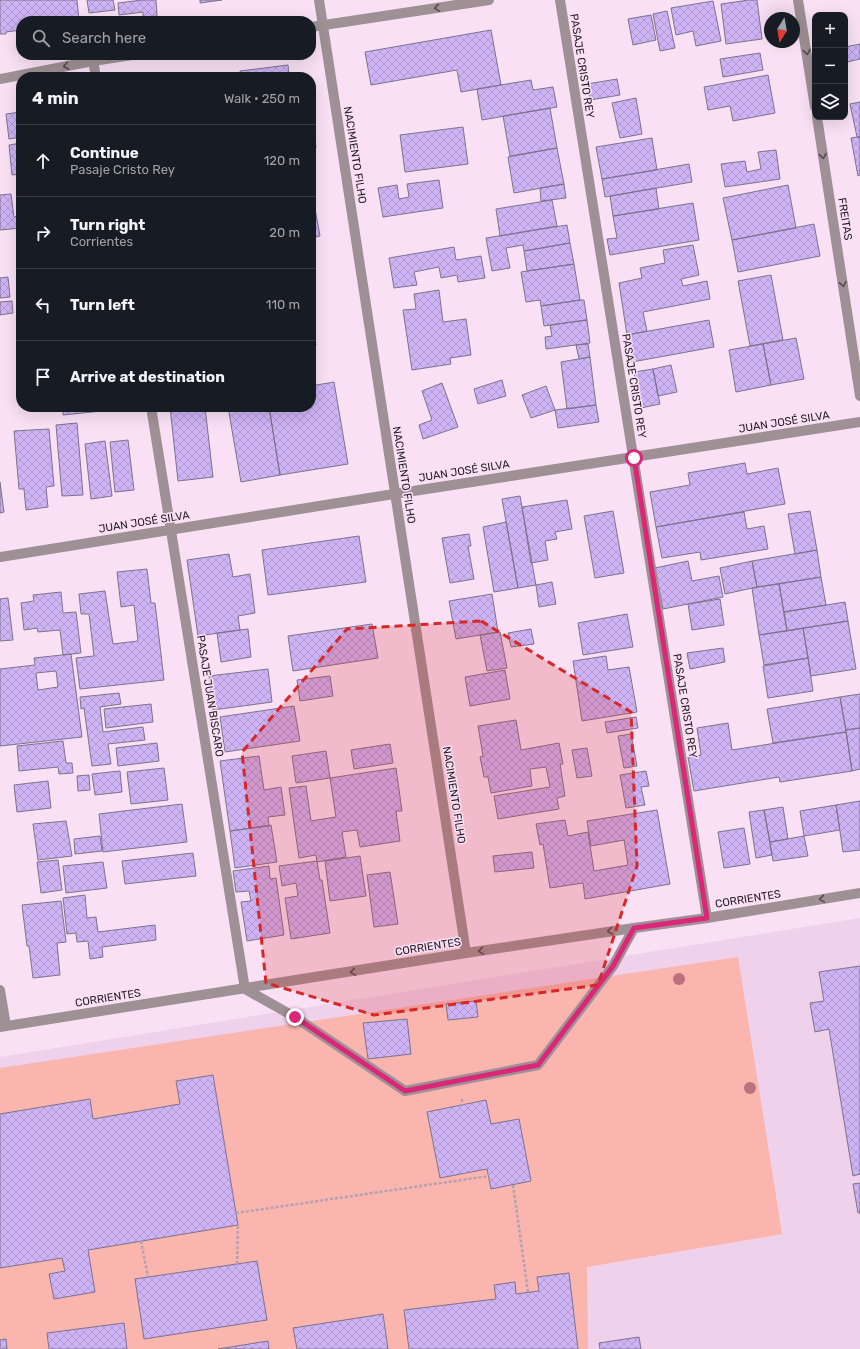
<!DOCTYPE html>
<html lang="en">
<head>
<meta charset="utf-8">
<style>
  body { margin:0; font-family:Rubik,sans-serif; background:#242831; color:#f1f3f6 }
  .controls { position:absolute; right:12px; top:12px; display:grid; overflow:hidden; border-radius:8px; box-shadow:0 4px 16px #0002 }
  .controls button { width:36px; height:36px; display:grid; place-items:center; padding:0; border:0; border-bottom:1px solid #363941; background:#171b24; color:#f1f3f6; font:20px sans-serif }
  .compass { position:absolute; left:764px; top:12px; width:36px; height:36px; border-radius:50%; background:#171b24; box-shadow:0 4px 16px #0002; rotate:191deg }
  .stop { position:absolute; width:12px; height:12px; margin:-9px; border:3px solid #db2777; border-radius:50%; background:#fff }
  .stop.end { background:#db2777; border-color:#fff; box-shadow:0 1px 4px #0008 }
  .list { margin:0; padding:0; list-style:none }
  h2 { display:flex; justify-content:space-between; align-items:center; height:52px; margin:0; padding:0 16px; font-size:17px }
  h2 small { font-size:13px; font-weight:400; color:#9ea1a6 }
  .list li { display:grid; grid-template-columns:26px 1fr auto; gap:12px; align-items:center; box-sizing:border-box; height:72px; padding:0 16px; border-top:1px solid #363941 }
  .list b { display:block; font-size:15px; white-space:nowrap }
  .list p { margin:0; font-size:13px; white-space:nowrap; color:#9ea1a6 }
  .list em { font-size:13px; font-style:normal; color:#9ea1a6 }
  .icon { flex:none; width:22px; height:22px; fill:none; stroke:currentColor; stroke-width:2; stroke-linecap:round; stroke-linejoin:round }
  .map { position:relative; flex:none; width:860px; height:1349px; overflow:hidden }
  .search { position:absolute; background:#171b24; box-shadow:0 4px 16px #0002; left:16px; top:16px; width:300px; height:44px; display:flex; align-items:center; gap:10px; box-sizing:border-box; padding:0 14px; border-radius:16px; color:#9ea1a6; font-size:15px }
  .panel { position:absolute; background:#171b24; box-shadow:0 4px 16px #0002; left:16px; top:72px; width:300px; height:340px; border-radius:16px }
  .map>svg:first-child { display:block }
  .built { fill:#efd1eb }
  .green { fill:#f9b5ae }
  .building { fill:url(#building-cross-hatch); stroke:#7c738b; fill-rule:evenodd }
  .lines { fill:none; stroke-linecap:round; stroke-linejoin:round }
  .path { stroke:#b4a0b1; stroke-width:2.5; stroke-dasharray:3 2; stroke-linecap:butt }
  .service { stroke:#9e9094; stroke-width:10 }
  .minor { stroke:#9e9094; stroke-width:10 }
  .tree { fill:#bc717e }
  .oneway { stroke:#554a50 }
  .route { stroke:#db2777; stroke-width:5 }
  .marked { fill:#d62828; fill-opacity:0.2; stroke:#d62828; stroke-width:3; stroke-dasharray:8 5; stroke-linejoin:round }
  .labels { text-anchor:middle; dominant-baseline:central; stroke-width:3; stroke-linejoin:round; paint-order:stroke }
  .street-label { font-size:11px; fill:#241b22; stroke:#f9e0f5 }
</style>
</head>
<body>
<div class="map">
<svg width="860" height="1349" viewBox="0 0 860 1349">
  <defs>
    <pattern id="building-cross-hatch" width="8" height="8" patternUnits="userSpaceOnUse"><rect width="8" height="8" fill="#ceb3f5"/><path d="M0 0l8 8M0 8l8-8" fill="none" stroke="#b199d2"/></pattern>
  </defs>
  <rect width="100%" height="100%" fill="#f9e0f5"/>
  <path class="built" d="M860,918v431h-860v-292z"/>
  <path class="green" d="M738,957l44,277 -195,33 1,82h-588v-281z"/>
  <path class="building" d="M0,0h77l2,21h-58v9l-15,2v2h-6z
    M87,0h26l2,10 -26,3z
    M142,0h14l1,16 -14,1v-5l-24,3 -1,-12z
    M200,0h22l-22,3z
    M749,0h8l5,39 -36,5 -5,-40z
    M713,1l8,40 -25,5 -3,-15 -17,4 -5,-27z
    M667,11l8,37 -15,3 -7,-37z
    M651,15l5,25 -23,5 -5,-26z
    M491,30l10,55 -40,7 -4,-22 -86,15 -6,-33z
    M860,44v15l-13,3 -2,-15z
    M760,53l3,17 -40,7 -3,-18z
    M288,65l1,12h-48l-1,-6z
    M768,75l7,38 -42,8 -3,-15 -22,4 -4,-23z
    M617,79l3,16 -30,5 -3,-16z
    M531,80l2,10 20,-3 4,20 -75,13 -5,-31z
    M636,98l6,36 -22,4 -8,-35z
    M860,102v35h-3l-7,-33z
    M550,108l7,40 -47,8 -7,-40z
    M21,112v25l-12,2 -3,-25z
    M463,127l5,37 -63,8 -5,-37z
    M311,128h3l2,20h-5z
    M857,137h3v38l-2,1 -7,-38z
    M652,138l5,32 -55,9 -6,-32z
    M21,143v31l-9,1 -3,-30z
    M557,148l7,36 -50,9 -6,-36z
    M776,150l4,29 -55,8 -4,-23 24,-3 2,11 14,-3 -3,-17z
    M689,164l3,18 -87,15 -3,-18z
    M439,180l4,28 -60,9 -5,-29 19,-3 2,14 10,-2 -2,-13z
    M564,184l2,14 -25,3 -1,-13z
    M788,185l8,43 -64,12 -9,-42z
    M311,187l9,49 -9,2z
    M656,188l3,21 -46,7 -3,-20z
    M11,194l3,23 7,-1v12l-21,2v-35z
    M552,200l5,26 -57,10 -4,-27z
    M693,203l6,37 -89,15 -3,-16 10,-1 -4,-22z
    M814,224l6,32 -82,16 -6,-32z
    M567,225l3,18 -46,8 -1,-6 -17,3 4,20 -18,3 -6,-33z
    M570,243l4,21 -47,7 -3,-20z
    M693,245l6,30 -18,4 2,7 24,-5 3,18 -67,13 4,19 -20,4 -8,-52 23,-5 -2,-10 25,-5 -2,-13z
    M454,247l2,13 25,-4 4,22 -27,4 -1,-7 -16,3 -2,-11 -25,5 3,13 -23,3 -5,-30z
    M574,264l6,36 -39,6 -1,-6 -14,2 -5,-30z
    M771,275l12,65 -33,6 -12,-65z
    M8,277l2,20 -10,1v-20z
    M19,286h2v17z
    M439,290l4,32 23,-3 5,36 -21,3 1,6 -39,6 -9,-60 13,-1 -2,-15z
    M580,300h4l3,20 -43,6 -3,-20z
    M12,301l1,12 -13,2v-13z
    M311,314l5,31h-5z
    M587,320l3,23 -44,6 -1,-12 7,-1 -2,-11z
    M709,320l5,27 -82,15 -5,-27z
    M796,338l8,41 -33,6 -8,-41z
    M588,344l2,13 -11,2 -3,-14z
    M763,344l8,41 -35,7 -7,-42z
    M590,357l6,48 -29,4 -6,-47z
    M671,365l6,27 -19,4 -5,-27z
    M653,369l7,35 -19,4 -7,-36z
    M502,380l4,16 -28,8 -4,-15z
    M334,382l14,82 -68,11 -11,-68h42v-21z
    M442,383l16,44 -35,12 -4,-14 13,-5 -10,-29z
    M546,386l9,24 -24,8 -9,-23z
    M596,405l3,17 -41,6 -3,-18z
    M63,407h57l1,2 -58,6z
    M170,407h35l8,70 -35,4z
    M228,407h41l11,68 -39,7z
    M77,423l6,72 -21,1 -6,-71z
    M49,429l5,57 -8,1 2,20 -22,3 -2,-21h-5l-5,-58z
    M128,440l6,50 -19,2 -5,-50z
    M105,441l7,55 -21,3 -6,-55z
    M745,463l2,11 31,-6 7,36 -129,23 -6,-35 40,-7 -2,-12z
    M0,482l4,30 -4,1z
    M520,496l16,89 -18,3 -16,-89z
    M567,500l5,29 -17,3 2,7 -12,2 3,19 -17,3 -9,-56z
    M613,511l11,62 -29,5 -11,-62z
    M810,511l7,39 -22,4 -7,-40z
    M744,512l3,17 17,-3 4,23 -67,11 -1,-8 -38,6 -6,-31z
    M506,522l12,66 -24,4 -11,-65z
    M469,534l2,12h-3l6,33 -24,4 -8,-45z
    M359,536l7,46 -98,13 -6,-45z
    M817,550l4,27 -64,10 -5,-26z
    M229,554l4,23 17,-3 5,39 -17,3 2,14 -42,6 -11,-76z
    M688,561l4,20 27,-5 4,21 -60,12 -8,-41z
    M752,561l5,26 -32,7 -5,-26z
    M147,569l4,34h4l9,77 -84,9 -4,-31 18,-2 -5,-42h-8l-2,-20 26,-3 8,53 25,-3 -4,-36 -13,2 -4,-35z
    M821,577l5,28 -42,7 -5,-28z
    M552,582l4,22 -17,3 -3,-22z
    M779,584l8,47 -28,4 -7,-47z
    M61,592l2,21 13,-1 5,41 -18,2 -3,-25 -22,2 -1,-4 -13,2 -3,-27 13,-2 -1,-6z
    M492,594l6,38 -42,7 -7,-38z
    M8,598l5,42 -13,1v-42z
    M720,599l4,26 -32,5 -4,-26z
    M845,602l3,19 -61,10 -3,-19z
    M627,614l6,33 -50,8 -5,-32z
    M848,621l8,48 -45,7 -8,-48z
    M372,624l6,34 -85,13 -5,-35z
    M803,628l5,30 -44,7 -5,-30z
    M248,629l3,28 -30,5 -4,-29z
    M531,629l3,15 -23,3 -3,-14z
    M500,632l7,36 -20,3 -7,-36z
    M723,648l2,14 -35,7 -3,-16z
    M71,654l11,83 -82,9v-77l35,-4 -1,-7zM56,671l2,16 -20,3 -2,-17z
    M606,656l2,14 21,-3 8,45 -55,9 -9,-60z
    M808,658l5,33 -45,7 -5,-32z
    M268,669l4,33 -59,8 -4,-34z
    M505,670l5,29 -40,7 -5,-29z
    M330,676l3,20 -33,5 -3,-21z
    M119,693l2,11 -21,3 3,25 40,-5 2,13 -37,4 3,20 -19,2 -8,-58 -3,1 -1,-12z
    M860,694v34l-14,2 -6,-33z
    M840,697l6,35 -73,11 -6,-34z
    M151,704l2,18 -47,6 -2,-19z
    M294,706l6,35 -75,11 -5,-35z
    M636,717l2,11 -31,5 -2,-11z
    M516,720l5,30 38,-7 4,21h-3l5,32 -8,2 2,11 -61,10 -4,-23 56,-9 -4,-20 -16,2 2,17 -41,7 -3,-16h-4l-4,-20 3,-1 -5,-30z
    M728,723l4,27 114,-18 6,39 -72,11 -1,-5 -85,14 -6,-34 13,-2 -4,-27z
    M860,728v41l-8,2 -6,-41z
    M631,734l6,32 -13,2 -6,-32z
    M63,741l3,22h6l1,10 -14,1 -1,-7 -39,4 -2,-25z
    M157,743l2,18 -41,5 -2,-18z
    M390,744l3,19 -39,6 -3,-19z
    M587,748l5,28 -15,2 -5,-28z
    M326,751l4,27 -34,5 -4,-27z
    M259,756l5,34 17,-3 4,28 -17,2 1,9 -39,5 -10,-70z
    M164,768l4,32 -37,4 -4,-32z
    M396,768l6,43h-6l4,30 -40,6 -3,-17 -15,2 4,25 -29,5 -1,-7 -17,3 -10,-70 17,-2 5,35 25,-4 -6,-39z
    M120,771l2,21 -27,3 -3,-21z
    M646,771l3,15 -8,1 4,18 -19,3 -6,-33z
    M89,775l1,15 -12,1 -1,-15z
    M48,781l3,27 -34,4 -3,-27z
    M860,801v49l-17,2 -7,-47z
    M182,804l5,38 -84,10 -4,-38z
    M836,805l4,25 -36,6 -4,-25z
    M783,807l5,32 -18,3 -6,-32z
    M657,810l13,74 -85,15 -2,-16 -33,5 -7,-44 -3,1 -4,-21 29,-4 3,16 20,-4 6,39 34,-6 -4,-25 -33,6 -4,-25z
    M764,810l8,45 -16,3 -7,-46z
    M66,821l6,35 -34,4 -5,-36z
    M271,825l6,37 -42,6 -5,-37z
    M744,828l6,36 -26,4 -6,-36z
    M100,836l2,15 -27,3 -1,-15z
    M804,836l4,20 -35,5 -3,-19z
    M532,852l2,16 -39,4 -2,-16z
    M193,853l3,23 -71,8 -3,-23z
    M360,856l6,40 -36,5 -5,-40z
    M58,860l4,30 -21,3 -4,-31z
    M317,861l3,19h2l8,53 -39,6 -6,-41 13,-2 -2,-13 -14,3 -3,-20z
    M103,862l4,26 -41,5 -3,-27z
    M269,866l1,13 6,-1 8,57 -37,6 -6,-39 10,-1 -2,-10 -13,1 -3,-21z
    M390,872l8,52 -24,3 -7,-52z
    M85,895l2,23 9,-1 2,15 57,-7 1,15 -54,7 1,10 -13,2 -2,-18 -11,1 -1,-9 -9,1 -4,-36z
    M61,901l5,41 -9,1 3,32 -27,3 -4,-32h-2l-5,-41z
    M860,966v208l-7,2 -24,-147 -14,3 -5,-29 14,-2 -5,-29z
    M476,1001l2,16 -30,3 -2,-16z
    M407,1019l4,35 -43,5 -5,-36z
    M213,1075l25,150 -150,25 7,42 -41,7 -5,-25 16,-3 -3,-13 -62,10v-154l90,-15 3,20 87,-15 -4,-23z
    M486,1100l5,24 28,-5 12,62 -40,8 -4,-20 -47,9 -13,-66z
    M860,1183v30h-2l-5,-29z
    M257,1261l10,59 -123,19 -9,-60z
    M569,1273l9,76h-169l-5,-39 92,-11 -2,-14 21,-3 1,12 23,-3 -2,-14z
    M383,1314l5,35h-91l-4,-21z
    M124,1323l3,26h-78l-2,-16z
    M639,1337l2,12h-41l-1,-6z
    M6,1339l1,10h-7v-9z
    M268,1341l1,8h-51z"/>
  <g class="lines">
    <path class="path" d="M462,1099v6
      M513,1185l15,107
      M236,1213l253,-37
      M141,1241l7,36
      M237,1264l1,-39"/>
    <path class="service" d="M560,0l147,918
      M93,61l3,16
      M151,407l94,582 50,28 110,74 133,-26 75,-99 21,-38"/>
    <path class="minor" d="M319,0l147,953
      M798,0l17,107
      M311,27l178,-27
      M0,79l93,-18 39,-6
      M817,117l43,279
      M0,557l394,-63 466,-72
      M0,990l6,36
      M0,1027l466,-74 168,-25 73,-10 153,-25"/>
  </g>
  <g class="tree">
    <circle cx="679" cy="979" r="6"/>
    <circle cx="750" cy="1088" r="6"/>
  </g>
  <defs><path id="oneway-chevron" d="M-2-3.5L2.5 0L-2 3.5" fill="none" stroke-width="1.6" stroke-linecap="round" stroke-linejoin="round"/></defs>
  <g class="oneway">
    <use href="#oneway-chevron" transform="translate(437 8) rotate(171)"/>
    <use href="#oneway-chevron" transform="translate(807 52) rotate(81)"/>
    <use href="#oneway-chevron" transform="translate(66 66) rotate(169)"/>
    <use href="#oneway-chevron" transform="translate(823 156) rotate(81)"/>
    <use href="#oneway-chevron" transform="translate(843 284) rotate(81)"/>
    <use href="#oneway-chevron" transform="translate(822 899) rotate(171)"/>
    <use href="#oneway-chevron" transform="translate(610 931) rotate(171)"/>
    <use href="#oneway-chevron" transform="translate(481 951) rotate(171)"/>
    <use href="#oneway-chevron" transform="translate(353 972) rotate(171)"/>
  </g>
  <g class="lines">
    <path class="route" d="M295,1017l110,74 133,-26 75,-99 21,-38 73,-10 -73,-460"/>
  </g>
  <path class="marked" d="M481,621l150,91 6,154 -39,119 -224,30 -108,-32 -24,-231 105,-123z"/>
  <g class="labels">
    <g class="street-label">
      <text transform="translate(582 66) rotate(81)">PASAJE CRISTO REY</text>
      <text transform="translate(355 155) rotate(81)">NACIMIENTO FILHO</text>
      <text transform="translate(845 219) rotate(81)">FREITAS</text>
      <text transform="translate(634 386) rotate(81)">PASAJE CRISTO REY</text>
      <text transform="translate(784 422) rotate(-9)">JUAN JOSÉ SILVA</text>
      <text transform="translate(464 471) rotate(-9)">JUAN JOSÉ SILVA</text>
      <text transform="translate(404 475) rotate(81)">NACIMIENTO FILHO</text>
      <text transform="translate(144 522) rotate(-9)">JUAN JOSÉ SILVA</text>
      <text transform="translate(210 696) rotate(81)">PASAJE JUAN BISCARO</text>
      <text transform="translate(685 706) rotate(81)">PASAJE CRISTO REY</text>
      <text transform="translate(454 795) rotate(81)">NACIMIENTO FILHO</text>
      <text transform="translate(748 899) rotate(-9)">CORRIENTES</text>
      <text transform="translate(428 947) rotate(-9)">CORRIENTES</text>
      <text transform="translate(108 998) rotate(-9)">CORRIENTES</text>
    </g>
  </g>
</svg>
<div class="controls">
<button>+</button>
<button>−</button>
<button><svg class="icon" aria-label="layers" viewBox="0 0 24 24"><path d="M12 4l9 5-9 5-9-5zM3 14l9 5 9-5"/></svg></button>
</div>
<svg class="compass" viewBox="-18 -18 36 36"><path d="M0-13l5 13h-10z" fill="#e53935"/><path d="M0 13l5-13h-10z" fill="#9ea1a6"/></svg>
<div class="stop" style="left:634px;top:458px"></div>
<div class="stop end" style="left:295px;top:1017px"></div>
<div class="search"><svg class="icon" aria-label="search" viewBox="0 0 24 24"><circle cx="10" cy="10" r="6"/><path d="M15 15l6 6"/></svg>Search here</div>
<section class="panel">
<h2>4 min<small>Walk · 250 m</small></h2>
<ul class="list">
<li><svg class="icon" aria-label="ahead" viewBox="0 0 24 24"><path d="M12 20V5M6 11l6-6 6 6"/></svg><div><b>Continue</b><p>Pasaje Cristo Rey</p></div><em>120 m</em></li>
<li><svg class="icon" aria-label="right" viewBox="0 0 24 24"><path d="M7 20v-9h11M14 6l5 5-5 5"/></svg><div><b>Turn right</b><p>Corrientes</p></div><em>20 m</em></li>
<li><svg class="icon" aria-label="left" viewBox="0 0 24 24"><path d="M17 20v-9H6M10 6l-5 5 5 5"/></svg><div><b>Turn left</b></div><em>110 m</em></li>
<li><svg class="icon" aria-label="arrive" viewBox="0 0 24 24"><path d="M6 21V4h12l-3 4 3 4H6"/></svg><div><b>Arrive at destination</b></div></li>
</ul>
</section>
</div>
</body>
</html>
